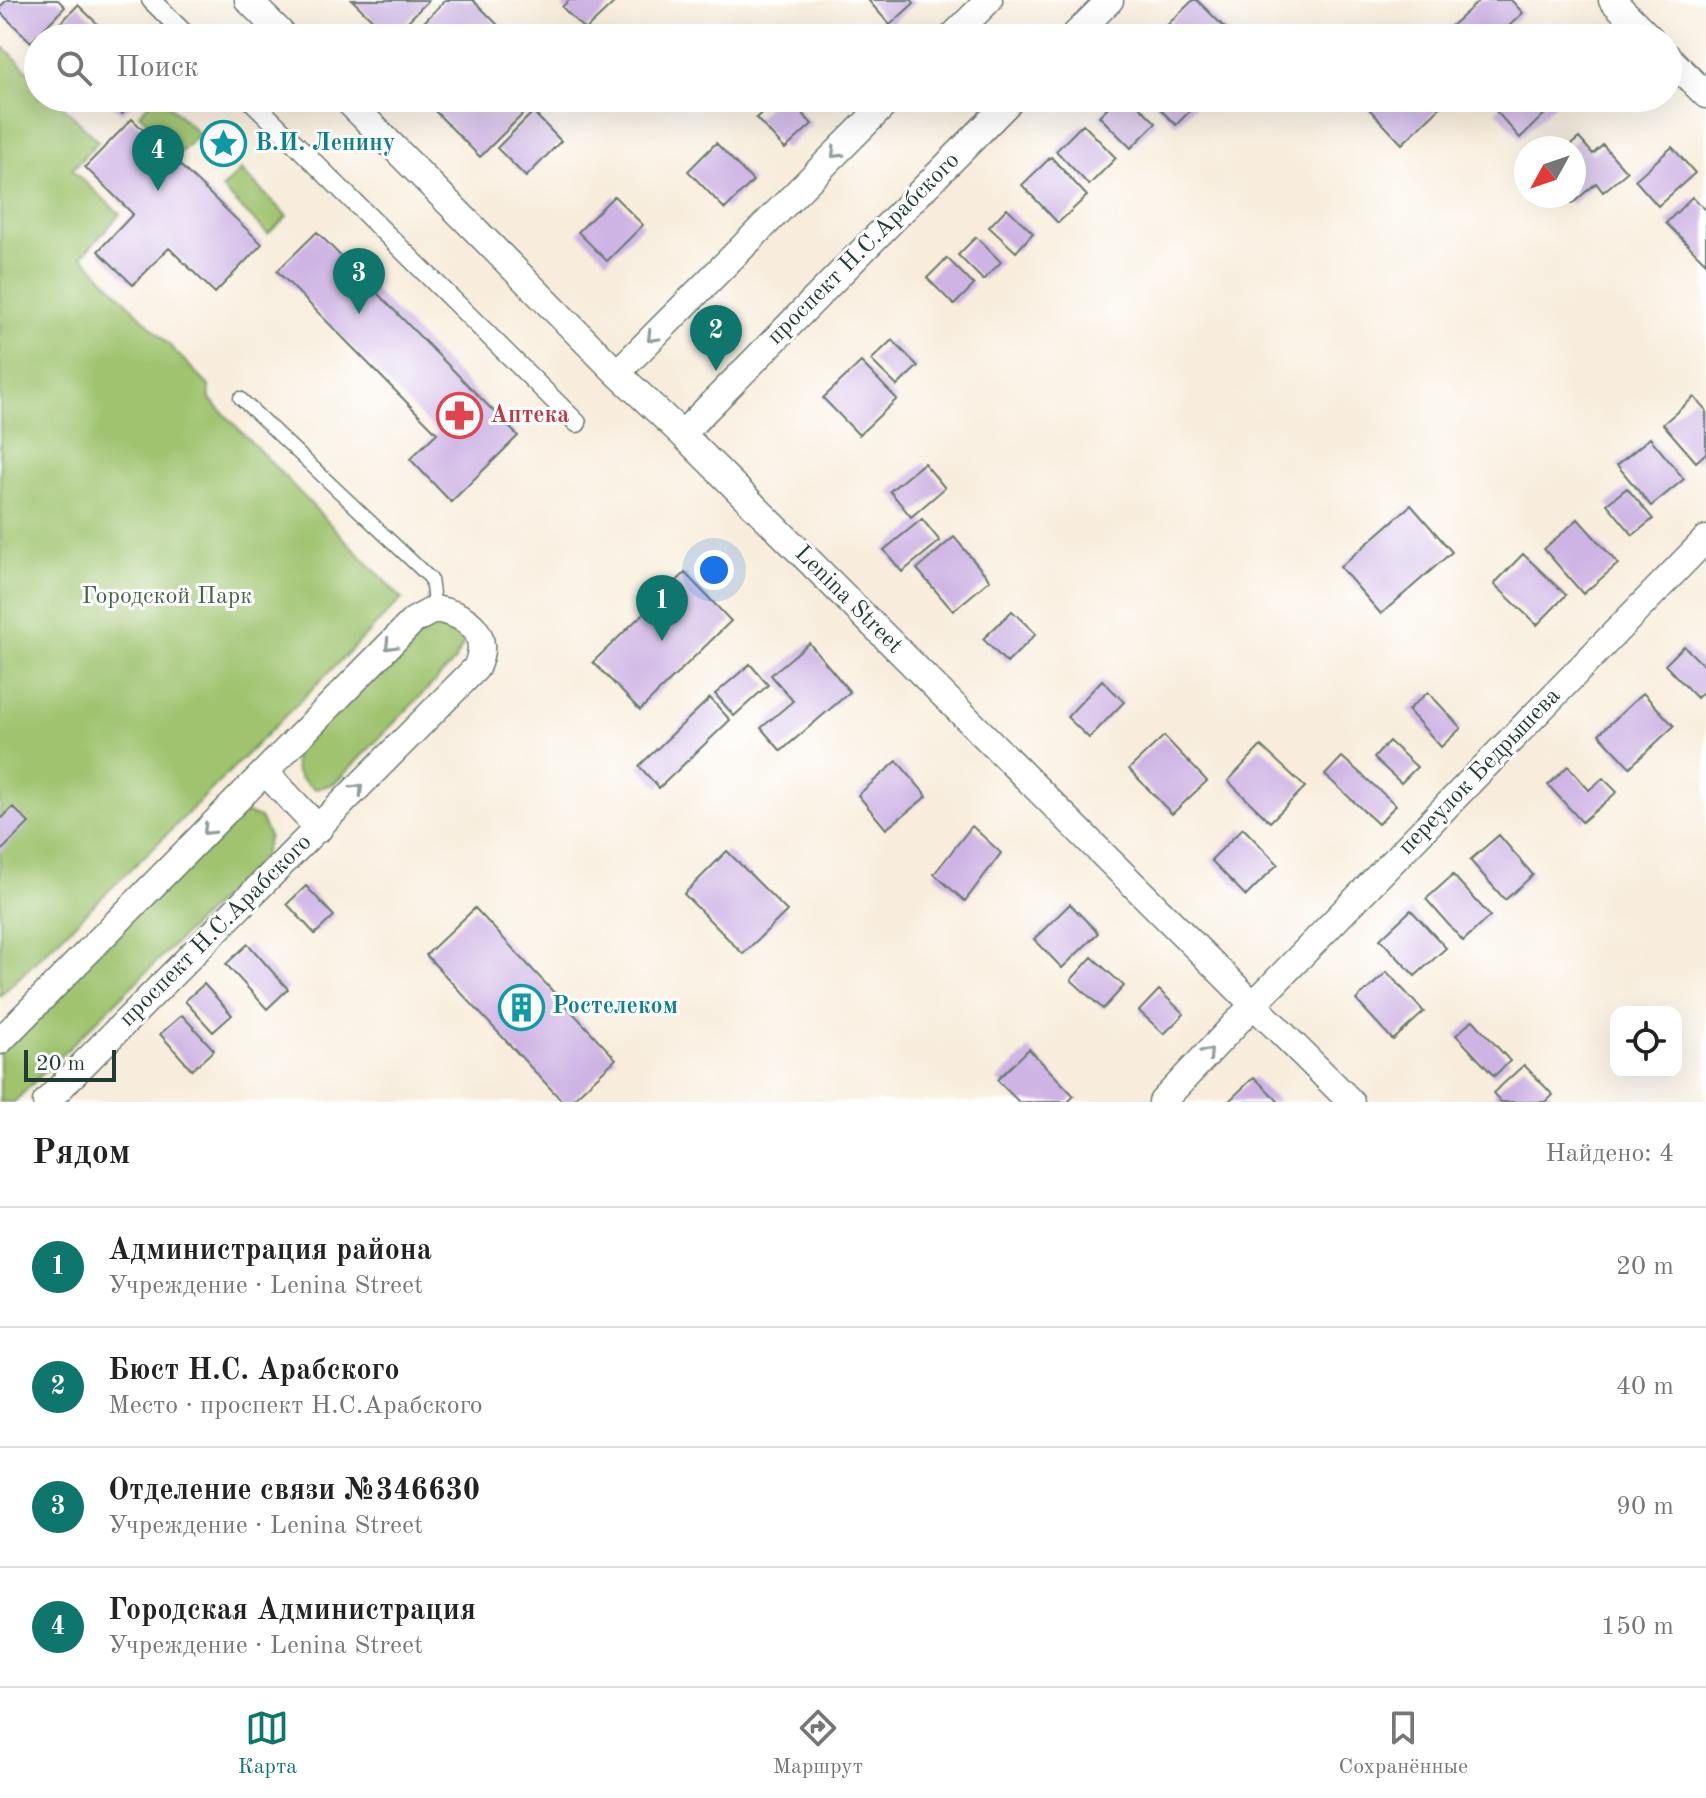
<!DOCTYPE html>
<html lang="ru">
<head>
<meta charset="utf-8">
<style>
  body { margin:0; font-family:"Old Standard TT",serif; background:#f6f6f6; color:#222 }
  .controls { position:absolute; right:24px; bottom:24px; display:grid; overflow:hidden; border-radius:16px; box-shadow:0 8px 32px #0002 }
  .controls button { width:72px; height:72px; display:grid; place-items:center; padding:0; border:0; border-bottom:2px solid #e0e0e0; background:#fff; color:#222; font:40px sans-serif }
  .compass { position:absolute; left:1514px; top:136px; width:72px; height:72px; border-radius:50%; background:#fff; box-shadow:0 8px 32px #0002; rotate:230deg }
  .scale { position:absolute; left:24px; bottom:20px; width:92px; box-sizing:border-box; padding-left:8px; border:4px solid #1f3d34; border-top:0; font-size:22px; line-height:28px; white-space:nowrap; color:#1f3d34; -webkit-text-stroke:6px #fff; paint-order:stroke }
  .you { position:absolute; left:714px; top:570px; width:28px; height:28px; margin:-20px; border:6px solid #fff; border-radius:50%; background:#1a73e8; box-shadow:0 0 0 12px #1a73e833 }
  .badge { display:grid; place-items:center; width:52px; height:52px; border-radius:50%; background:#0f766e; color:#fff; font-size:26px; font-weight:700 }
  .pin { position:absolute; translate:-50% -66px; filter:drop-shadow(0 2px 4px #0008) }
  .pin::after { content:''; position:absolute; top:42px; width:28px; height:24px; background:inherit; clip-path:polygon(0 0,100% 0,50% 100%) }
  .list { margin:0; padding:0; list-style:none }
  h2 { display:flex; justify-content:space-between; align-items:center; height:104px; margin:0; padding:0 32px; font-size:34px }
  h2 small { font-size:26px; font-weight:400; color:#767676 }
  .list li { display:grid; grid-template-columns:52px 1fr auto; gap:24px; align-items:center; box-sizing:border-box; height:120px; padding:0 32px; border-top:2px solid #e0e0e0 }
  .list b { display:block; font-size:30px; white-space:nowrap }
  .list p { margin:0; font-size:26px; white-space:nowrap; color:#767676 }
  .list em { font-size:26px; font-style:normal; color:#767676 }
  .icon { flex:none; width:44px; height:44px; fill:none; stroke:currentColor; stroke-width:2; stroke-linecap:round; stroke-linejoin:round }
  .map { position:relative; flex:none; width:1706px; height:1102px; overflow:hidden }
  .search { position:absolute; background:#fff; box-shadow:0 8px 32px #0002; left:24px; right:24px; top:24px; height:88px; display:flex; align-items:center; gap:20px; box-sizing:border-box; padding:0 28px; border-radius:44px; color:#767676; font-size:30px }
  .sheet { height:584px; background:#fff }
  nav { display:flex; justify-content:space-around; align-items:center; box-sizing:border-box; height:112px; border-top:2px solid #e0e0e0; background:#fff; font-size:22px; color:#767676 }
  nav a { display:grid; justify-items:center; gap:4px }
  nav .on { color:#0f766e }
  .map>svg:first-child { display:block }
  .green { fill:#9fc36e; stroke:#5f8051; stroke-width:2 }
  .building { fill:#ceb4e4 }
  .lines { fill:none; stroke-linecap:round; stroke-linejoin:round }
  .service-casing { stroke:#6b7b6f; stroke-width:15 }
  .pedestrian-casing { stroke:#6b7b6f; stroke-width:21 }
  .minor-casing { stroke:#6b7b6f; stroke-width:29 }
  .service { stroke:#fff; stroke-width:12 }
  .pedestrian { stroke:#fff; stroke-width:18 }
  .minor { stroke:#fff; stroke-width:26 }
  .oneway { stroke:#8f9e9a }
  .labels { text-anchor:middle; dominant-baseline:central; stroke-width:6; stroke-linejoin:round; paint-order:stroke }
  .culture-label { font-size:24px; font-weight:bold; fill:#0d838f; stroke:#fff; text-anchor:start }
  .street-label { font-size:24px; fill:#1f3d34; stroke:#fff }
  .health-label { font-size:24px; font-weight:bold; fill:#be3a42; stroke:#fff; text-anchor:start }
  .park-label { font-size:24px; fill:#456545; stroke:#fff }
</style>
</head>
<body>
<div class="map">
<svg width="1706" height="1102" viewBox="0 0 1706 1102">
  <rect width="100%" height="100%" fill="#fff"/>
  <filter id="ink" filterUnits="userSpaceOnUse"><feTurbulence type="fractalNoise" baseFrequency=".0125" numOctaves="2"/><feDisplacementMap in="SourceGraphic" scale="16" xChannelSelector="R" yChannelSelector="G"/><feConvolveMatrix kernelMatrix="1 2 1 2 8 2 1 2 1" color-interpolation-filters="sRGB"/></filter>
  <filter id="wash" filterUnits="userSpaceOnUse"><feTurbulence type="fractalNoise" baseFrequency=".006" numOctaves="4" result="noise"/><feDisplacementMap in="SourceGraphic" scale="32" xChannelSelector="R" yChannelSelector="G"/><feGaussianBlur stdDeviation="1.8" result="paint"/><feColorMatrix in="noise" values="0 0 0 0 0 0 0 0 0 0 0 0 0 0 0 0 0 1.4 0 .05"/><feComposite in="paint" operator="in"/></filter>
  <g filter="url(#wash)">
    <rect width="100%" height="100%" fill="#f8eddc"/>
    <path class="green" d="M5,48l33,33v17h17l43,43 -26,29 48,44 -38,42 127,130 1,13 192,200 -241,241 -161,156v-943z
      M154,98h7l38,36 -19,19 -41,-39z
      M241,170l46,46 -19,18 -46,-45z
      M456,622l9,19 -11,21 -119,121 -19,6c-20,-10 -25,-20 -20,-42l122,-124z
      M238,810l22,8 9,18 -6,21 -249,245h-14v-62z"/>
    <g id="blocks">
      <path class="building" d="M7,0h51l7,7 -34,35 -31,-30v-5z
        M352,0h77l-38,38z
        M445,0h28l24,24 -14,14h-74z
        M569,0h48l-32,30 -23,-23z
        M868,0h44l2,3 -24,22z
        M1193,0h4l38,38h-73l-4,-4z
        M1480,0h31l12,13 -27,25h-58z
        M78,5l34,33h-66z
        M520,27l11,11h-22z
        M105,98h33l-16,16z
        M448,98h91l-59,59 -45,-46z
        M777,98h33l-12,11 14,15 -27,25 -29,-31z
        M1117,98h14l25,25 -25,25 -32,-32z
        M1149,98h54l-27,27z
        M1380,98h70l-48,46 -33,-35z
        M1509,98h43l4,5 -36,35 -24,-27z
        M533,112l28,29 -35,36 -29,-29z
        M132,119l130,125 -47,49 -46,-45 -36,37 -35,-34 35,-37 -48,-47z
        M1083,124l33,34 -27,27 -33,-34z
        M1579,138l14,16 10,-9 24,27 -24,20 -7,-9 -24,21 -8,-8h10v-48h-7z
        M716,143l37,38 -28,28 -37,-38z
        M1672,147l23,26 -37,33 -23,-26z
        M1051,157l36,39 -29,27 -36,-38z
        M614,196l29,29 -36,36 -29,-29z
        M1692,197l14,13v53l-40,-40z
        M1007,208l26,25 -17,19 -27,-25z
        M317,232l201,204 -67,66 -41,-43 27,-26 -160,-162z
        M976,237l25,25 -18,18 -25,-25z
        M947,258l27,27 -20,20 -27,-27z
        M892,340l26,26 -21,20 -26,-26z
        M861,362l36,37 -38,36 -36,-37z
        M1694,397l12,13v43l-10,9 -33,-38z
        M1650,438l34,41 -33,27 -34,-41z
        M924,463l21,25 -34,29 -21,-26z
        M1627,488l26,31 -20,16 -26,-31z
        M1411,505l41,47 -71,62 -41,-47z
        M922,519l18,22 -38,31 -18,-22z
        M1578,519l40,45 -35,30 -39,-45z
        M954,537l36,43 -37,31 -36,-42z
        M1523,554l43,41 -29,30 -43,-41z
        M685,573l46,48 -91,89 -47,-48z
        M1012,611l24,23 -29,29 -24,-24z
        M809,643l41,49 -69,59 -20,-23 32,-27 -22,-26z
        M1684,646l22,22v21l-9,9 -32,-33z
        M750,664l18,21 -34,31 -19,-22z
        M1102,680l22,22 -35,36 -22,-21z
        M1428,692l33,36 -20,19 -33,-37z
        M1643,693l31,33 -44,41 -31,-33z
        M710,698l20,22 -71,68 -20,-22z
        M1164,736l43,45 -35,33 -43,-45z
        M1389,741l28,26 -16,16 -27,-25z
        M1261,746l44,41 -35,35 -42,-41z
        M1342,757l54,48 -18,19 -53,-49z
        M897,761l30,35 -41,33 -28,-34z
        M1568,766l21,24 14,-12 14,14 -35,30 -34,-37z
        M13,807l16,16 -29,29v-32z
        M972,826l29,27 -36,48 -31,-27z
        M1243,828l35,36 -32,32 -35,-36z
        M1499,835l34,40 -28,25 -35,-40z
        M727,851l60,60 -44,43 -59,-60z
        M1453,875l37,41 -27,25 -37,-42z
        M306,886l28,30 -19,18 -28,-30z
        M1070,904l28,29 -36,35 -28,-29z
        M475,908l141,151 -46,43h-7l-137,-147z
        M1411,910l35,38 -31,28 -35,-37z
        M248,944l40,45 -21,20 -41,-45z
        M1092,957l32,29 -21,23 -32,-29z
        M1387,972l37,40 -31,28 -37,-40z
        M204,984l28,31 -19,17 -28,-31z
        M1159,990l25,24 -20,20 -25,-23z
        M182,1015l32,35 -22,20 -32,-36z
        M1473,1020l37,41 -16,15 -38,-41z
        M1029,1049l45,47 -6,6h-49l-22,-22z
        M1524,1065l29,30 -7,7h-45l-8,-9z
        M1254,1077l25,25h-51z"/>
    </g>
  </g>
  <g filter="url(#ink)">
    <use href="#blocks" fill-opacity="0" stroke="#6b7b6f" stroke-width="2"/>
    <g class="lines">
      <defs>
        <path id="service" d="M240,398l191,181 4,30"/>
        <path id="pedestrian" d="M151,0l38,38
          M249,98l328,325"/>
        <path id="minor" d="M248,0l38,38
          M1612,0l38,38
          M951,38l38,-38
          M1072,38l38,-38
          M1668,57l38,38
          M345,98l272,275 65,61 669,668
          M617,373l274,-275
          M682,434l331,-336
          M265,772l54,57
          M0,1041l413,-420 22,-12c32,6 57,23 41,59l-430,434
          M1162,1102l91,-97 453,-466"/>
      </defs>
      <use href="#service" class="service-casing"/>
      <use href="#pedestrian" class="pedestrian-casing"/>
      <use href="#minor" class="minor-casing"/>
      <use href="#service" class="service"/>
      <use href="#pedestrian" class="pedestrian"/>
      <use href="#minor" class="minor"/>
    </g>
    <defs><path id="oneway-chevron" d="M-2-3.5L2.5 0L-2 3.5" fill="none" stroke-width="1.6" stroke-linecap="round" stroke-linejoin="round" transform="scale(2)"/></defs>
    <g class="oneway">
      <use href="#oneway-chevron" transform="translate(836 153) rotate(135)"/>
      <use href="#oneway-chevron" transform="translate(652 337) rotate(134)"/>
      <use href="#oneway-chevron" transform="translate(390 645) rotate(134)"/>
      <use href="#oneway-chevron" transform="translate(358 789) rotate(-46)"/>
      <use href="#oneway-chevron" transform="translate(208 830) rotate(135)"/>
      <use href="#oneway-chevron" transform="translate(1208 1053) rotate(-47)"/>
    </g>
  </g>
  <defs>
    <symbol id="sight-ring" viewBox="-11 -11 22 22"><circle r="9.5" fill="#fff" stroke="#0f9aa8" stroke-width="1.5"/><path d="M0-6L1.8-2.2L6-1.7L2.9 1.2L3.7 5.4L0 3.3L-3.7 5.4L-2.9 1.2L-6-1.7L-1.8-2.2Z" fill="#0f9aa8"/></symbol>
    <symbol id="pharmacy-ring" viewBox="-11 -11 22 22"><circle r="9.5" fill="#fff" stroke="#e0444e" stroke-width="1.5"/><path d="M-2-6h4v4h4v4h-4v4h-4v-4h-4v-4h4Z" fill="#e0444e"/></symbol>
    <symbol id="building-ring" viewBox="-11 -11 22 22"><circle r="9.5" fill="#fff" stroke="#0f9aa8" stroke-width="1.5"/><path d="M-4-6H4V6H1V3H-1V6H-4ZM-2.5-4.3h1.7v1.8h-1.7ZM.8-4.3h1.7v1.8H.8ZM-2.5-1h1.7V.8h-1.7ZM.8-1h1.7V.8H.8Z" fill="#0f9aa8"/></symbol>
  </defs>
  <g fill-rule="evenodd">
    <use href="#sight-ring" x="198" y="118" width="51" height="51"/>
    <use href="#pharmacy-ring" x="434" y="390" width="51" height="51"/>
    <use href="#building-ring" x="496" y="982" width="51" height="51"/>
  </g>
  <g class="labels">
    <g class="culture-label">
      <text x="255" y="144">В.И. Ленину</text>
      <text x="552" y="1007">Ростелеком</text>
    </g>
    <g class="street-label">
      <text transform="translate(864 249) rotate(-45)">проспект Н.С.Арабского</text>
      <text transform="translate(848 600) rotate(45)">Lenina Street</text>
      <text transform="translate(1480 772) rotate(-46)">переулок Бедрышева</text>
      <text transform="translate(216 931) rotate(-45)">проспект Н.С.Арабского</text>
    </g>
    <g class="health-label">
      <text x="490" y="416">Аптека</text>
    </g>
    <g class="park-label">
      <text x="167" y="597">Городской Парк</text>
    </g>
  </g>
</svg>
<div class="controls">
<button><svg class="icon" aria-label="locate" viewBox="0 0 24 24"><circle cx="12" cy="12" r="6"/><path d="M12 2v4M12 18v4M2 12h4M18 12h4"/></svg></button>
</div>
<svg class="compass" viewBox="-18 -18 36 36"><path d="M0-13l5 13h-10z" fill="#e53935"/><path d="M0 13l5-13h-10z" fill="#767676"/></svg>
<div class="scale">20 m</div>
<div class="you"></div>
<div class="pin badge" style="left:662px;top:641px">1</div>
<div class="pin badge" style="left:716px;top:371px">2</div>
<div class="pin badge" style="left:359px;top:314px">3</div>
<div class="pin badge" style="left:158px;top:191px">4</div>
<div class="search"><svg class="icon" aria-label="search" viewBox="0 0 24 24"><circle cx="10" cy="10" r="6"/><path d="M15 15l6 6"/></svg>Поиск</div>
</div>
<section class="sheet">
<h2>Рядом<small>Найдено: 4</small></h2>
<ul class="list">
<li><span class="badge">1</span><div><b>Администрация района</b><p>Учреждение · Lenina Street</p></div><em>20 m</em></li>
<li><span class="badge">2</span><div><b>Бюст Н.С. Арабского</b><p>Место · проспект Н.С.Арабского</p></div><em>40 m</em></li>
<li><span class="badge">3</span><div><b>Отделение связи №346630</b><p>Учреждение · Lenina Street</p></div><em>90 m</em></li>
<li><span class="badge">4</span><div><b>Городская Администрация</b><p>Учреждение · Lenina Street</p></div><em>150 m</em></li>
</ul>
</section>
<nav>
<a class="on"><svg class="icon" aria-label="map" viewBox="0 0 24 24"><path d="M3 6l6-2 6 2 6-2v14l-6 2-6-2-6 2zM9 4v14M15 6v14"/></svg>Карта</a>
<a><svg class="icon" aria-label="directions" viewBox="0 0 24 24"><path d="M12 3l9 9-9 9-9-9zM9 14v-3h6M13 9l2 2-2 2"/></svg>Маршрут</a>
<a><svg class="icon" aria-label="saved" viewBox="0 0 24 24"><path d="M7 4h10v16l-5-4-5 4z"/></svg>Сохранённые</a>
</nav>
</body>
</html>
